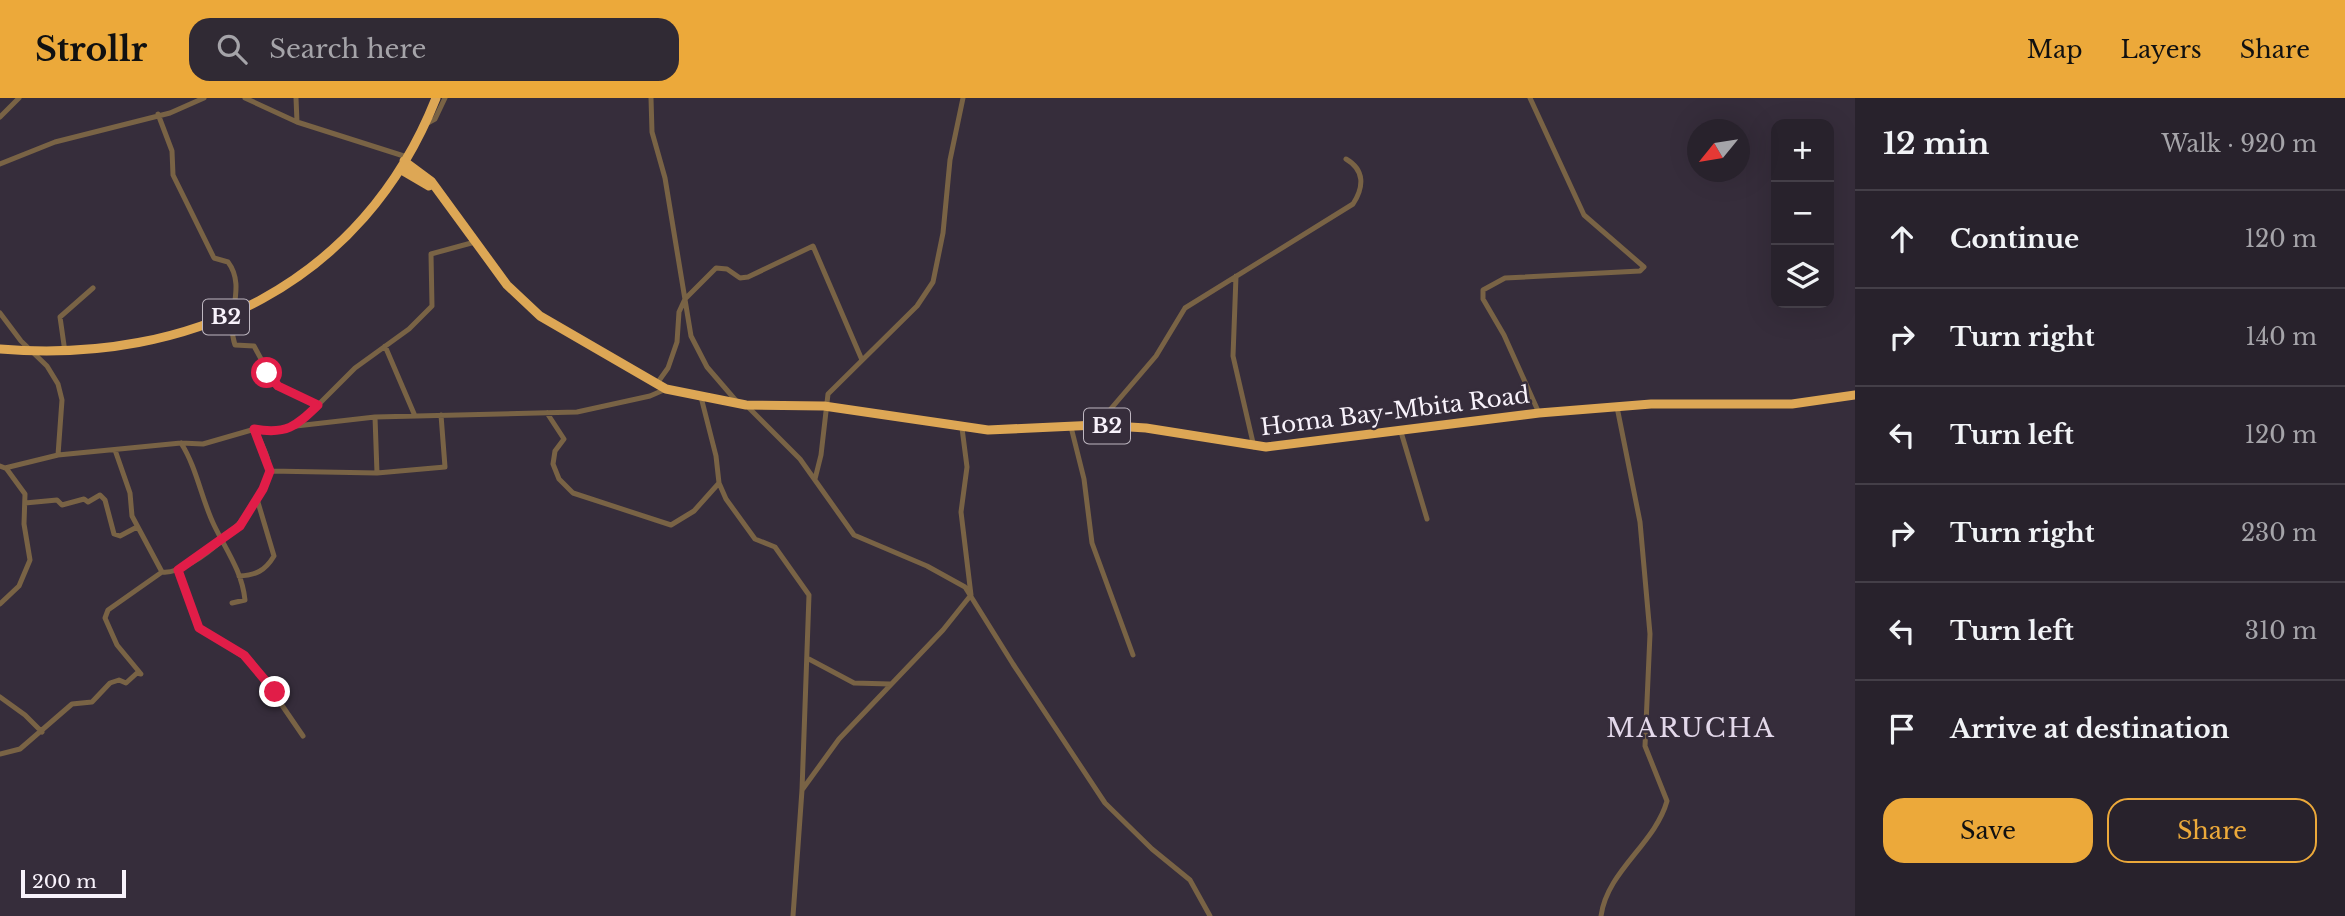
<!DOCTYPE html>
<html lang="en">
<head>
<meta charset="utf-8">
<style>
  body { margin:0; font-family:"Libre Baskerville",serif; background:#302a34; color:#f1f3f6 }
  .controls { position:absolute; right:21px; top:21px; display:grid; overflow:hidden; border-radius:14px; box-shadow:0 7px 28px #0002 }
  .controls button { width:63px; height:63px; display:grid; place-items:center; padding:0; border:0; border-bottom:2px solid #443f48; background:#28222c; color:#f1f3f6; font:35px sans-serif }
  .compass { position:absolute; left:1687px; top:21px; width:63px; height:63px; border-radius:50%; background:#28222c; box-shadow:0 7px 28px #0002; rotate:240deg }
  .scale { position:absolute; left:21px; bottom:18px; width:105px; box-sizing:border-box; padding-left:7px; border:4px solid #f8f2fb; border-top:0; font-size:19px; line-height:24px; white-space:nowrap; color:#f8f2fb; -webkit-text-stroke:5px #362d3b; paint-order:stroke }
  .stop { position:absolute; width:21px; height:21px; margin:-16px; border:5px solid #e11d48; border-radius:50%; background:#fff }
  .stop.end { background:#e11d48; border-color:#fff; box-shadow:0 2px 7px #0008 }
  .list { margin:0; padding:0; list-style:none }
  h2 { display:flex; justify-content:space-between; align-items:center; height:91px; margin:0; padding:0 28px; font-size:30px }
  h2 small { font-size:23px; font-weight:400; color:#a5a4a9 }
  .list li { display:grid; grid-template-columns:46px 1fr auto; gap:21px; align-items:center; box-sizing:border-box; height:98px; padding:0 28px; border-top:2px solid #443f48 }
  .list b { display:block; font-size:26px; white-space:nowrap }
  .list em { font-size:23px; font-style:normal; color:#a5a4a9 }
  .actions { display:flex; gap:14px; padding:21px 28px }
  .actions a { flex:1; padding:16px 0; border:2px solid #eca93a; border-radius:21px; text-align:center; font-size:24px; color:#eca93a }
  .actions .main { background:#eca93a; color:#111 }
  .icon { flex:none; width:38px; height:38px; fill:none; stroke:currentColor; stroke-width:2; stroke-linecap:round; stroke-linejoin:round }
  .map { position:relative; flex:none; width:1855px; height:818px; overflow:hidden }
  header { display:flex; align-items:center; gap:42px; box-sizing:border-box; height:98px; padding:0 35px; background:#eca93a; color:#111 }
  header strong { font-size:33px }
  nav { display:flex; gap:38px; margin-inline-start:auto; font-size:24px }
  .search { width:490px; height:63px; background:#302a34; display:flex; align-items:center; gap:18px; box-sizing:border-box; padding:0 24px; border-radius:21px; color:#a5a4a9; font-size:26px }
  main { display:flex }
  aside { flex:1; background:#28222c }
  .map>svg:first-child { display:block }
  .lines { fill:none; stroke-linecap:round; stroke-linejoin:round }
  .minor { stroke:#796345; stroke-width:5 }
  .highway { stroke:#dda755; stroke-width:9 }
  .route { stroke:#e11d48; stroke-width:9 }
  .labels { text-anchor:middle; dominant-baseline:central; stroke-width:5; stroke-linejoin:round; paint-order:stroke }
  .shield { fill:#362d3b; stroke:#beb7c1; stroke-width:2 }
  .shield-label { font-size:21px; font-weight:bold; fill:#f8f2fb }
  .street-label { font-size:23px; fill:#f8f2fb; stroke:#362d3b }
  .quarter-label { font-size:26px; letter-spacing:2px; fill:#e3d8ea; stroke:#362d3b }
</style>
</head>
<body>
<header>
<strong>Strollr</strong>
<div class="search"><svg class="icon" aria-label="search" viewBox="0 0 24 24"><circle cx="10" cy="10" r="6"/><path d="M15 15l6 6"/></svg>Search here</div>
<nav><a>Map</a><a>Layers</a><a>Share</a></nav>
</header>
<main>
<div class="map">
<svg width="1855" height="818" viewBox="0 0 1855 818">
  <rect width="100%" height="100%" fill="#362d3b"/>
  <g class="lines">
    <path class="minor" d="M245,0l52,24 110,35
      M296,0l1,24
      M651,0l1,34 13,46 26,158 16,31 31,36
      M1530,0l54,117 60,52 -4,4 -135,7 -22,12v9l21,36 35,78
      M158,16l14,37 1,24 41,83 14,4c19,25 -3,54 7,83l19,1 20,37 44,22 -22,21
      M0,19l19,-19
      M424,27l11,-6 10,-21
      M0,66l55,-22 115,-29 34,-15
      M1236,178l-3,80 21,91
      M0,215l21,28 26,25 11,18 4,16 -4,55
      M385,248l30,70
      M65,254l-5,-35 33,-29
      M658,284l10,-14 9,-26 2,-30 6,-13 31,-31 11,1 13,9 8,-1 65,-31 49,114
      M701,299l15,59 3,27 7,16 29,40 20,8 34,48 -7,195 -9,126
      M318,307l37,-37 54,-39 23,-23 -1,-52 44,-12
      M746,307l54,54 54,76 73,31 38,21 48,77 92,139 47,46 38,31 20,36
      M547,315l17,26 -9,12 -2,13 6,15 14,14 98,32 23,-14 25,-28
      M375,319l2,56
      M1097,327l59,-69 29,-48 168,-104c11,-17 12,-34 -7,-45
      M1071,329l13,52 8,64 41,112
      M1401,334l26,87
      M181,345c16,25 20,55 33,82 12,25 28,46 31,75l-13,3
      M115,352l15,43 2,23 30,56c32,4 103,-66 107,-97 3,-14 -9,-33 -14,-46
      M0,368l5,2 53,-13 123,-12 22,1 52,-15 18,3 23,-6 79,-9 202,-5 73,-16 16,-7
      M270,373l107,2 68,-6 -4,-52
      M815,381l6,-24 7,-61 89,-88 16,-24 10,-49 7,-73 13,-62
      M25,405l32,-3 5,5 22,-6 4,3 12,-7 5,5 9,34 6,2 17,-9
      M178,472l21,58 54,35 50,73
      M239,478c17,-1 26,-5 35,-20l-17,-57
      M0,506l19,-18 11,-26 -6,-36 1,-30 -19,-26
      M807,560l47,25 36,1
      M0,599l25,18 17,17
      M0,656l20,-5 52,-45 20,-2 18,-19 9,-3 7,3 11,-10 4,1 -24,-29 -12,-27 3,-8 54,-38
      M802,692l37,-51 104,-109 28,-35 -10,-83 6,-45 -5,-39
      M1601,818c6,-45 54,-72 66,-115l-22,-55 5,-112 -10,-112 -23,-115"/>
    <path class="highway" d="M404,63l27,20 76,104 33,31 126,73 80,16 78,1 164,24 109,-5 49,3 120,19 273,-34 112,-9h141l63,-9
      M400,71l29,17
      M0,251c191,16 363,-66 436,-251"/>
  </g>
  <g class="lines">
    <path class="route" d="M267,275l11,13 40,19c-22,21 -31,30 -64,24l16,42 -7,18 -23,37 -62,44 21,58 45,27 31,37"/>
  </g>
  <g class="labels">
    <g class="shield">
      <rect x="203" y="201.5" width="46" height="35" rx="5"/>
      <rect x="1084" y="310.5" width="46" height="35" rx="5"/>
    </g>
    <g class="shield-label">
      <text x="226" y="219">B2</text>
      <text x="1107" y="328">B2</text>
    </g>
    <g class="street-label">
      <text transform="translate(1395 313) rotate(-7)">Homa Bay-Mbita Road</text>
    </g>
    <g class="quarter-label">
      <text x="1691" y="630">MARUCHA</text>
    </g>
  </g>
</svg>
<div class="controls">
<button>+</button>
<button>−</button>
<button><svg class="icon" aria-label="layers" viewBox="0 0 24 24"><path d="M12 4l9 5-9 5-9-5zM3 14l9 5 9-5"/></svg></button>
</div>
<svg class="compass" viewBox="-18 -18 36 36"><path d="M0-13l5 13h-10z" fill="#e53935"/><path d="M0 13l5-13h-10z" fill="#a5a4a9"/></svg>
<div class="scale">200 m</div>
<div class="stop" style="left:267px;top:275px"></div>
<div class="stop end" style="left:275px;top:594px"></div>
</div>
<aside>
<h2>12 min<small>Walk · 920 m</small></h2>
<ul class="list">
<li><svg class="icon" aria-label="ahead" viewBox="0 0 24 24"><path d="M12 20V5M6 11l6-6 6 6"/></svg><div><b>Continue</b></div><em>120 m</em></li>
<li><svg class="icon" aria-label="right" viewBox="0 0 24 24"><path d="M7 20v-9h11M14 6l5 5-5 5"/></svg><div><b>Turn right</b></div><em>140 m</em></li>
<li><svg class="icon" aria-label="left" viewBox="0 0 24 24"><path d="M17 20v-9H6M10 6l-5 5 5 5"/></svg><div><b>Turn left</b></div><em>120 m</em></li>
<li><svg class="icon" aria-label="right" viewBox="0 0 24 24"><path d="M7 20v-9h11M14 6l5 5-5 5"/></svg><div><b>Turn right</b></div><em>230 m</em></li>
<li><svg class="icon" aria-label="left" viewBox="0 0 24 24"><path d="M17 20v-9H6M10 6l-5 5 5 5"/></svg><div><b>Turn left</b></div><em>310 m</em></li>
<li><svg class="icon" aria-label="arrive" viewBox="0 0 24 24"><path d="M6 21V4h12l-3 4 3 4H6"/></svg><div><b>Arrive at destination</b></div></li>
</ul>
<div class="actions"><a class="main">Save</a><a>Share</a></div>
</aside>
</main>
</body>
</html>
